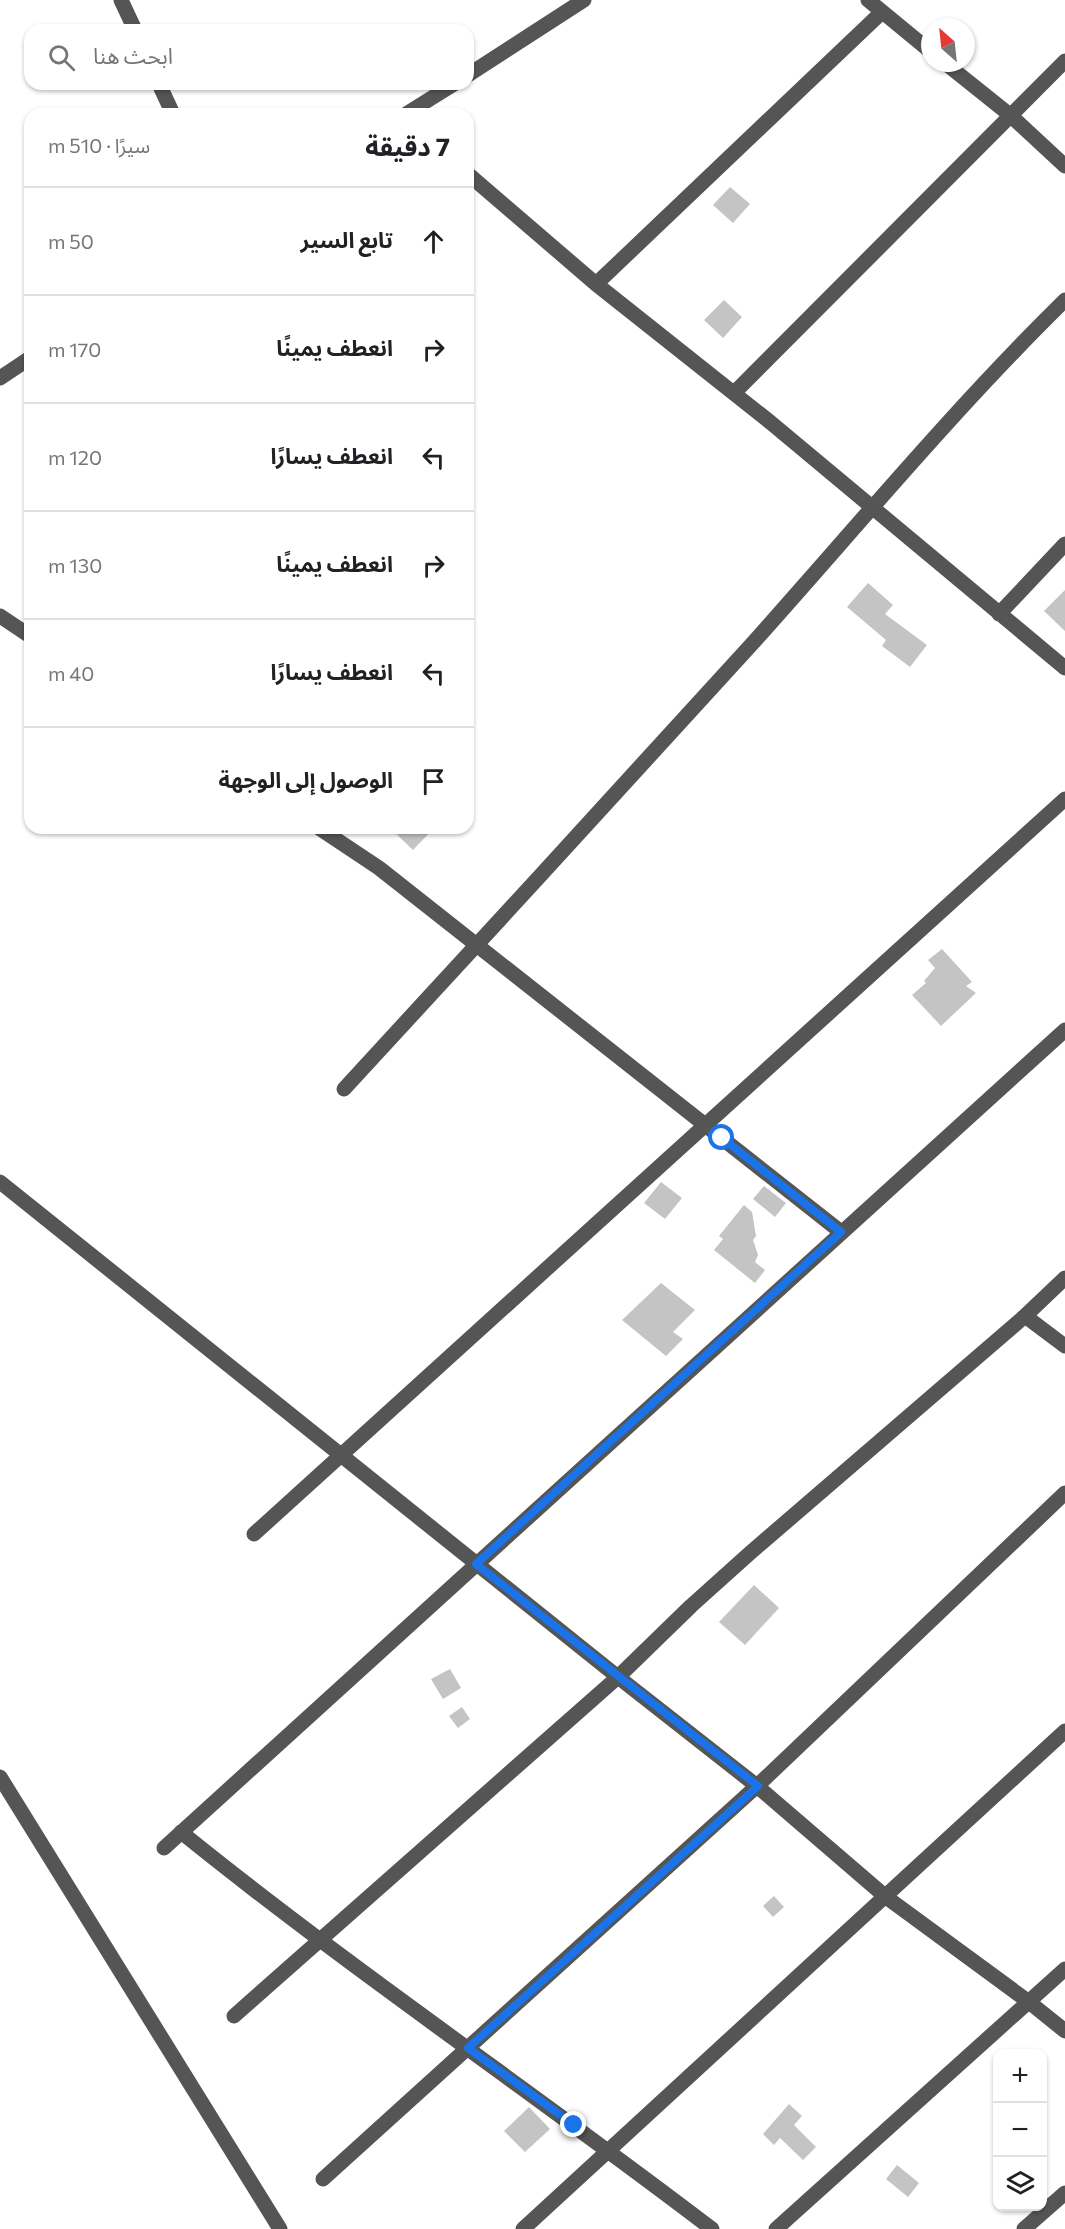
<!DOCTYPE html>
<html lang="ar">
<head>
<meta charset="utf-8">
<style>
  body { margin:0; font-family:Commissioner,"Noto Sans Arabic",sans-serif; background:#f6f6f6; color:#202124; direction:rtl }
  .controls { position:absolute; right:18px; bottom:18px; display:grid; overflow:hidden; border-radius:12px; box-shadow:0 2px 4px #0004 }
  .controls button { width:54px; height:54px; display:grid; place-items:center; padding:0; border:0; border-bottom:2px solid #e0e0e0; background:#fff; color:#202124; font:30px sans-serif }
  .compass { position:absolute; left:921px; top:18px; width:54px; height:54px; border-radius:50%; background:#fff; box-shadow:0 2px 4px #0004; rotate:333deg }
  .stop { position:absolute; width:18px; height:18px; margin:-14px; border:4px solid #1a73e8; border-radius:50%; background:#fff }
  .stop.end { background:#1a73e8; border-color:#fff; box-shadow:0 2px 6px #0008 }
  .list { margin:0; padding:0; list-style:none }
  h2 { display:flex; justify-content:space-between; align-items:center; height:78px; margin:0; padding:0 24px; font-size:26px }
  h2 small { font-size:20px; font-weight:400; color:#757577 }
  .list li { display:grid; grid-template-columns:39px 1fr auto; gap:18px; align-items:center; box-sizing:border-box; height:108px; padding:0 24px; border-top:2px solid #e0e0e0 }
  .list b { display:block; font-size:22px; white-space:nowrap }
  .list em { font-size:20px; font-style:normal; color:#757577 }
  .icon { flex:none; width:33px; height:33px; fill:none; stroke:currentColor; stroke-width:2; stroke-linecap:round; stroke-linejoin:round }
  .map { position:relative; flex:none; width:1065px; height:2229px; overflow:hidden; direction:ltr }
  .search { position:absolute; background:#fff; box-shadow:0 2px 4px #0004; left:24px; top:24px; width:450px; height:66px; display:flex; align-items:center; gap:15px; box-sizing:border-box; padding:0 21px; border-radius:18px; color:#757577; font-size:22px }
  .panel { position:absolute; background:#fff; box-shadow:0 2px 4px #0004; left:24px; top:108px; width:450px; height:726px; border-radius:18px; direction:rtl }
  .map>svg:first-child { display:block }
  .building { fill:#c4c4c4 }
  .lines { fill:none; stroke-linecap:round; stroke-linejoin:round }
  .minor { stroke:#555; stroke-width:15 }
  .route { stroke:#1a73e8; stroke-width:8 }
</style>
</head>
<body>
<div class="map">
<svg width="1065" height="2229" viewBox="0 0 1065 2229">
  <rect width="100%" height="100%" fill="#fff"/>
  <path class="building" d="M730,187l20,17 -17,19 -20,-18z
    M724,300l18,17 -19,21 -19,-18z
    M868,583l25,22 -8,9 42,31 -17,22 -28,-21 4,-6 -39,-33z
    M1065,590v41l-21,-20z
    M390,828h44l-21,22z
    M942,949l30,33 -6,4 10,7 -35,33 -29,-31 14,-12 -2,-2 11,-13 -7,-8z
    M661,1182l21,16 -17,21 -21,-16z
    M764,1186l22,17 -11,14 -22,-18z
    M744,1205l8,7 4,24 -3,4 5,15 -3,7 10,8 -10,13 -41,-33 9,-11 -4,-3z
    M661,1283l34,27 -22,22 10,7 -17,17 -44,-36z
    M754,1585l25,23 -34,37 -26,-23z
    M450,1669l11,19 -18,11 -12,-20z
    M462,1707l8,12 -12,9 -9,-12z
    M774,1896l10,11 -11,10 -10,-11z
    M789,2104l13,12 -8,9 22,22 -13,13 -23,-22 -6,7 -11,-11z
    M529,2107l21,22 -25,23 -21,-21z
    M897,2165l22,18 -11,14 -22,-18z"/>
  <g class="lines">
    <path class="minor" d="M121,0l14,30
      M868,0l62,51
      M945,63l65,52 55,51
      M468,75l116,-75
      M159,84l14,30
      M406,114l48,-30
      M468,174l128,110 174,138 295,246
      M596,284l286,-272
      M0,378l30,-20
      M734,393l331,-332
      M999,614l66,-70
      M0,616l30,20
      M319,828l60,40 462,364
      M344,1089c136,-148 272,-295 407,-444 104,-116 203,-236 314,-345
      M0,1182l618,495 139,109 129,111 143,105 36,29
      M1025,1316l40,30
      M254,1534l811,-735
      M0,1777l280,452
      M181,1832c172,139 356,263 531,397
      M164,1848l901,-818
      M234,2016l384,-339 73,-71 59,-53 275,-237 40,-38
      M323,2179l434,-393 308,-293
      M523,2229l542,-498
      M776,2229l289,-260
      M1024,2229l41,-36"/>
  </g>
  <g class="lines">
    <path class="route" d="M574,2125l-106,-77 290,-262 -282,-222 365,-332 -119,-94"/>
  </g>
</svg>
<div class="controls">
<button>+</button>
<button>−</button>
<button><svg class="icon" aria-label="layers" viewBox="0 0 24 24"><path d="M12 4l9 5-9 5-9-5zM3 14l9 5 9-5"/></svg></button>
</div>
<svg class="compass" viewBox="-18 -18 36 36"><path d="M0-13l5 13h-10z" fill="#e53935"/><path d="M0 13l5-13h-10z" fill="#757577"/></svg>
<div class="stop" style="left:722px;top:1138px"></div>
<div class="stop end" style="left:574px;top:2125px"></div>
<div class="search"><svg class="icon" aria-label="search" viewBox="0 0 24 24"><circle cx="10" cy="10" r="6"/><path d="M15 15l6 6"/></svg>ابحث هنا</div>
<section class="panel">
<h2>7 دقيقة<small>سيرًا · 510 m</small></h2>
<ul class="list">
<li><svg class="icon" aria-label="ahead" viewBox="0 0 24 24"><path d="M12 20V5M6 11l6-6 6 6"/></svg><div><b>تابع السير</b></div><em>50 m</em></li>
<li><svg class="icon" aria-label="right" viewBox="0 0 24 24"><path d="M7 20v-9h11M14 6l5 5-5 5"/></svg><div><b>انعطف يمينًا</b></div><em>170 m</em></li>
<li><svg class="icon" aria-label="left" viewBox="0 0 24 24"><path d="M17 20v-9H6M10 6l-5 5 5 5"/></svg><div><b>انعطف يسارًا</b></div><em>120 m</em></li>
<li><svg class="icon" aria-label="right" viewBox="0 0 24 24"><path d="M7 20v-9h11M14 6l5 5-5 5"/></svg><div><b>انعطف يمينًا</b></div><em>130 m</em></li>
<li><svg class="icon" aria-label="left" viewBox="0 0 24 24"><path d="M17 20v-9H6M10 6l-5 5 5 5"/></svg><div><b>انعطف يسارًا</b></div><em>40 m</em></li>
<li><svg class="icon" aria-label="arrive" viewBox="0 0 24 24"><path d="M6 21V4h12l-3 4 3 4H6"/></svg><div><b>الوصول إلى الوجهة</b></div></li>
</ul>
</section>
</div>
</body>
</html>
